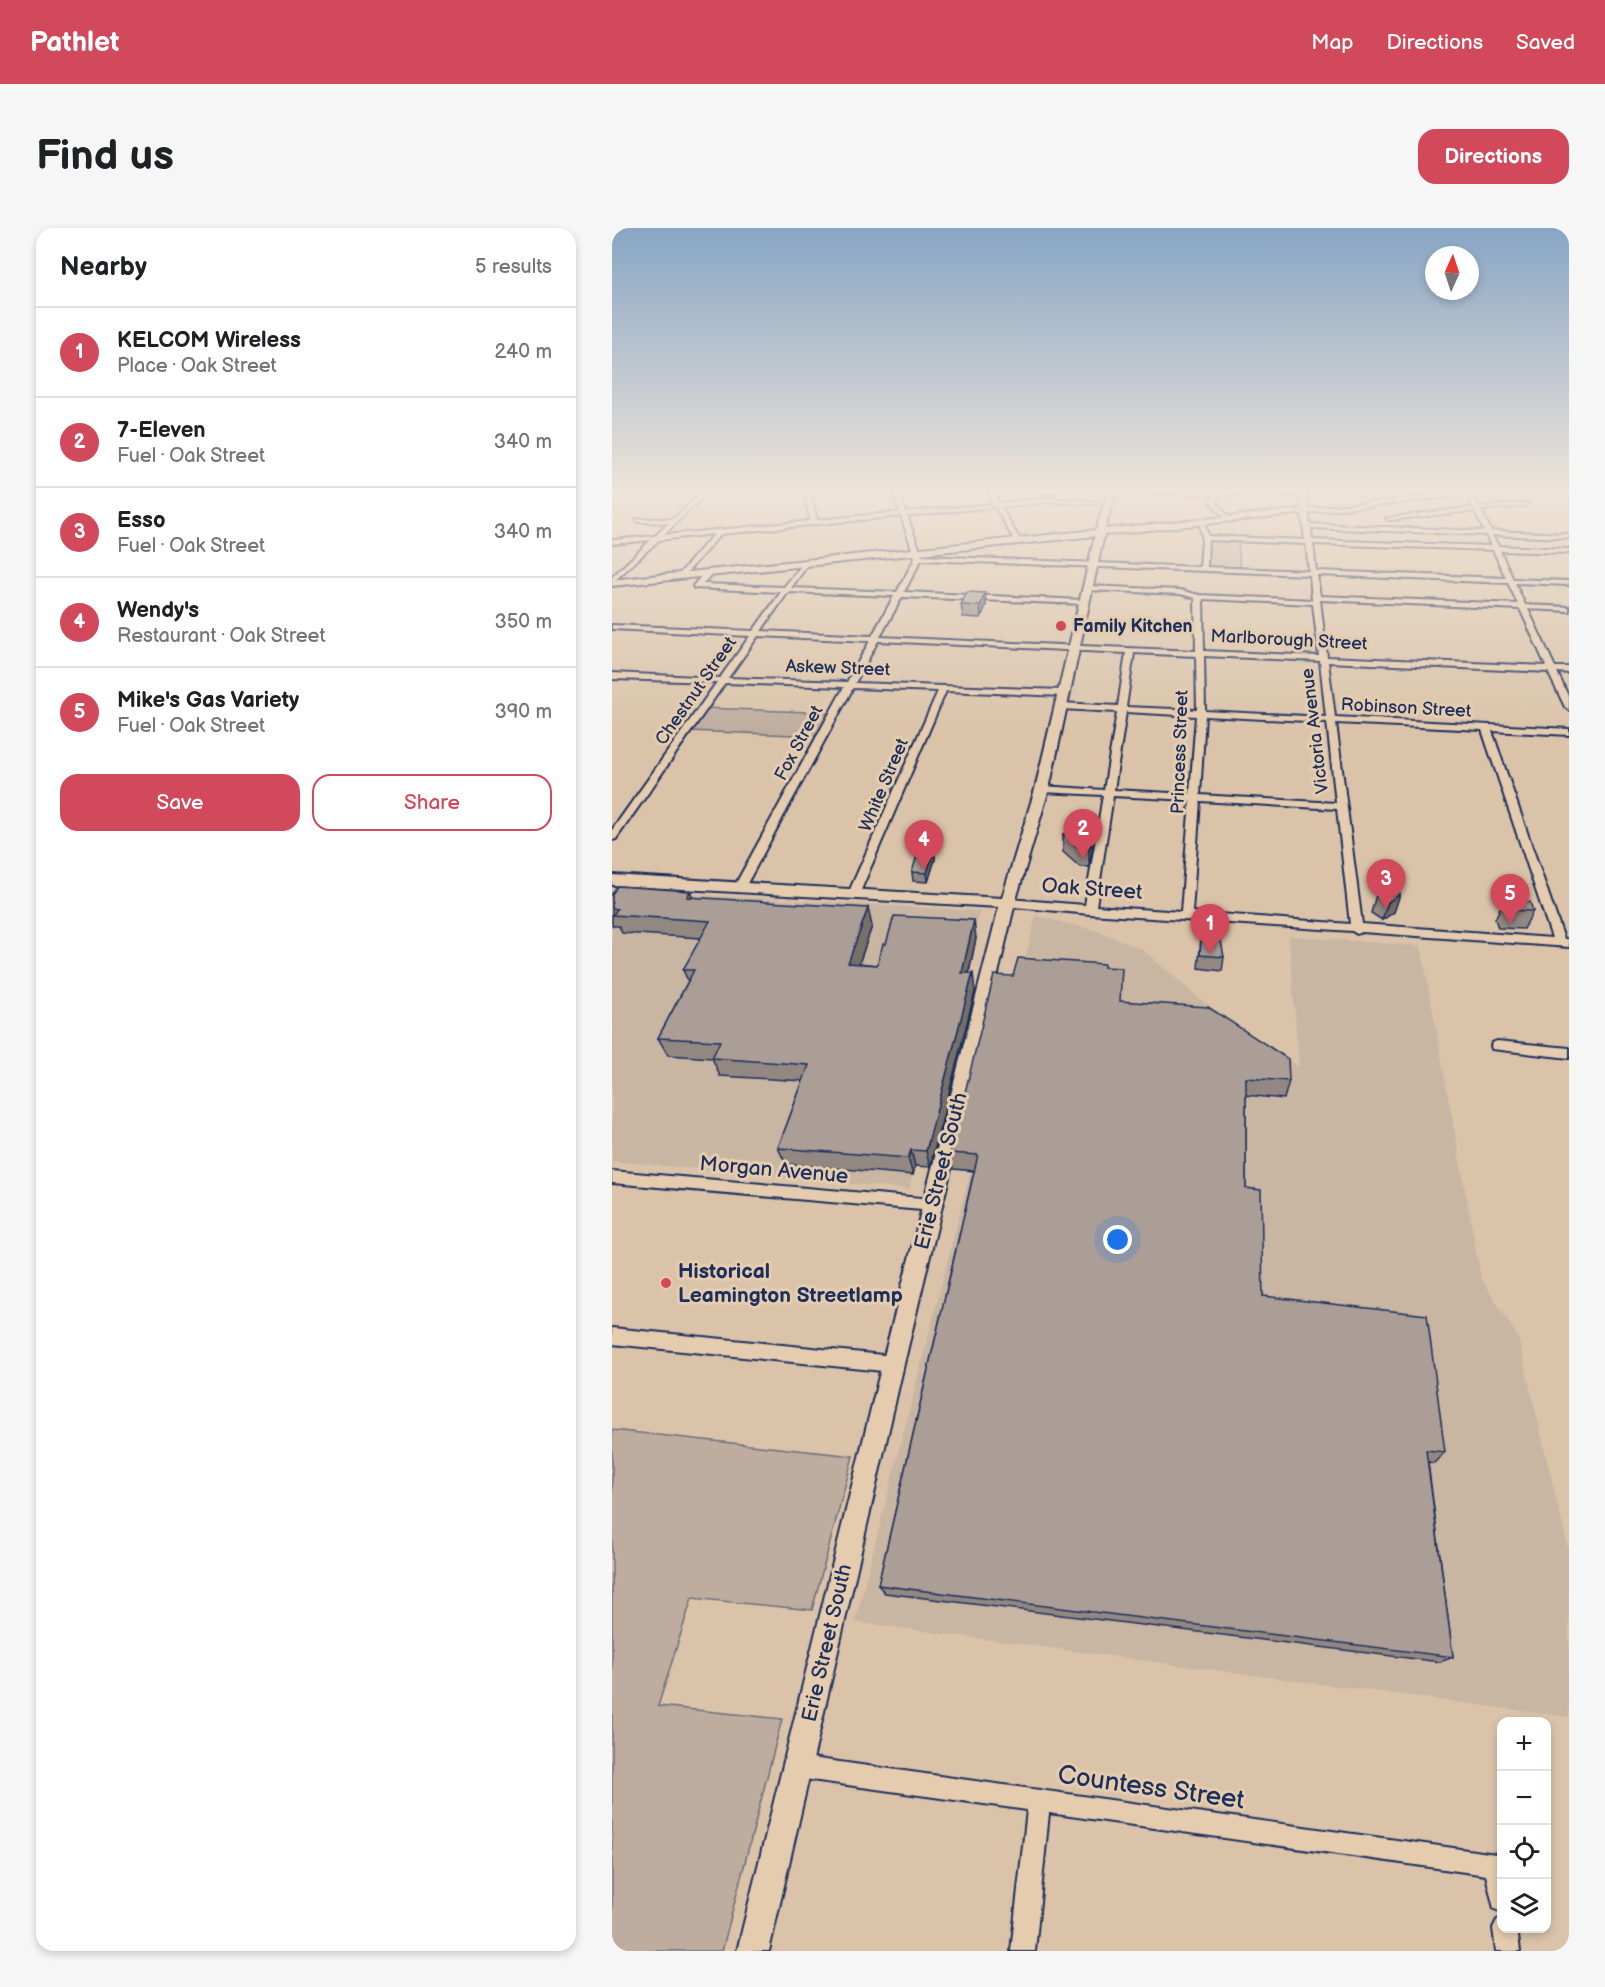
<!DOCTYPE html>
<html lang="en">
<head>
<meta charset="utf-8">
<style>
  body { margin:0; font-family:"Balsamiq Sans",sans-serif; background:#f6f6f6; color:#202124 }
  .controls { position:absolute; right:18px; bottom:18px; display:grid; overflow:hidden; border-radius:12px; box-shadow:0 3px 9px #0003 }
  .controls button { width:54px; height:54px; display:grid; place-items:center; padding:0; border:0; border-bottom:2px solid #e0e0e0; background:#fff; color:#202124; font:30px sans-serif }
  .compass { position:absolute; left:813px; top:18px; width:54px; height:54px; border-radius:50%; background:#fff; box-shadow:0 3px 9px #0003; rotate:3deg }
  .you { position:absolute; left:506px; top:1012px; width:21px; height:21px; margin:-15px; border:4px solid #fff; border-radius:50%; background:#1a73e8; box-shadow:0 0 0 9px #1a73e833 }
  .badge { display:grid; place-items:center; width:39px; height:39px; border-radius:50%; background:#d1495b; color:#fff; font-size:20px; font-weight:700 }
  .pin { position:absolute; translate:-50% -50px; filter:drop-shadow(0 2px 3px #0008) }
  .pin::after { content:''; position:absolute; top:32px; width:21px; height:18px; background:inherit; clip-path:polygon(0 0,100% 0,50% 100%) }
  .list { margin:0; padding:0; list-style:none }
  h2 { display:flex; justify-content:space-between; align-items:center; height:78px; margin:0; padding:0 24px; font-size:26px }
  h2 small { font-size:20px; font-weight:400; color:#757577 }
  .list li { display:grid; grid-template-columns:39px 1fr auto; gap:18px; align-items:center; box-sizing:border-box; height:90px; padding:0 24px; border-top:2px solid #e0e0e0 }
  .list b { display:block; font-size:22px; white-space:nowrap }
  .list p { margin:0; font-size:20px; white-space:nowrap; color:#757577 }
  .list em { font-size:20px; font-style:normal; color:#757577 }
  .actions { display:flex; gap:12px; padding:18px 24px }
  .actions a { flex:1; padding:14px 0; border:2px solid #d1495b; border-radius:18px; text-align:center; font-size:21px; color:#d1495b }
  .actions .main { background:#d1495b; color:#fff }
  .icon { flex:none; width:33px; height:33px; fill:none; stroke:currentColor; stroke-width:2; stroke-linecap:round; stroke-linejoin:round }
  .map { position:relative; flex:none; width:957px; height:1723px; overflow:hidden; border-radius:18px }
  header { display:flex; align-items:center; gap:36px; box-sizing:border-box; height:84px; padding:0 30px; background:#d1495b; color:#fff }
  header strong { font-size:28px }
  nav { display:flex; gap:33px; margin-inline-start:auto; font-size:21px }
  .intro { display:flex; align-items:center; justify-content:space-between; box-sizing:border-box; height:144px; padding:0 36px }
  h1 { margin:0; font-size:42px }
  .button { padding:15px 27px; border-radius:18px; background:#d1495b; color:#fff; font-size:21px; font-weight:700 }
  main { display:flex; gap:36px; padding:0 36px }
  aside { flex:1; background:#fff; border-radius:18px; box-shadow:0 3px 9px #0003 }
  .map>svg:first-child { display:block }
  .built { fill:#c8b5a2 }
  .green { fill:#bead9e; stroke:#6c6e7e; stroke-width:1.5 }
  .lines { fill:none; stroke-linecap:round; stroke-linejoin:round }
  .minor-casing { stroke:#1b2f5e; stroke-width:4 }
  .major-casing { stroke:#1b2f5e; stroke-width:4 }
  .minor { fill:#e6ccae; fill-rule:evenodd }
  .major { fill:#e6ccae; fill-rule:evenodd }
  .wall { fill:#928881; stroke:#1b2f5e; stroke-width:1.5 }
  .shaded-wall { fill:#776f69; stroke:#1b2f5e; stroke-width:1.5 }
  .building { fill:#aa9e96; stroke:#1b2f5e; stroke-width:1.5 }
  .poi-dot { fill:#d1495b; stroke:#e6ccae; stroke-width:2 }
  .labels { text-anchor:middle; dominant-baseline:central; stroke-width:6; stroke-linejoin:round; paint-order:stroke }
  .far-poi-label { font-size:18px; font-weight:bold; fill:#1b2f5e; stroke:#e6ccae; text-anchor:start }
  .far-street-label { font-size:18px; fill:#1b2f5e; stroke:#e6ccae }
  .street-label { font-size:21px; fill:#1b2f5e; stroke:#e6ccae }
  .poi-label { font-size:21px; font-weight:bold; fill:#1b2f5e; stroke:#e6ccae; text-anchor:start }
  .near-street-label { font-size:26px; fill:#1b2f5e; stroke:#e6ccae }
</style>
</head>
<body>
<header>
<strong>Pathlet</strong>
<nav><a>Map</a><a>Directions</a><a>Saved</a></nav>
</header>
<div class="intro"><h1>Find us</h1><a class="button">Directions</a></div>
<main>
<aside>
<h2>Nearby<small>5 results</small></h2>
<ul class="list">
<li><span class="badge">1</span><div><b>KELCOM Wireless</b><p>Place · Oak Street</p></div><em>240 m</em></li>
<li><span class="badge">2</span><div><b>7-Eleven</b><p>Fuel · Oak Street</p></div><em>340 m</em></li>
<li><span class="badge">3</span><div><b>Esso</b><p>Fuel · Oak Street</p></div><em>340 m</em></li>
<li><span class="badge">4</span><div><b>Wendy's</b><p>Restaurant · Oak Street</p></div><em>350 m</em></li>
<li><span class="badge">5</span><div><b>Mike's Gas Variety</b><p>Fuel · Oak Street</p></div><em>390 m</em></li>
</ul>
<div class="actions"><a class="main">Save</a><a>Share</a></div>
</aside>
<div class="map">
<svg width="957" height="1723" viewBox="0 0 957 1723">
  <rect width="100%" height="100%" fill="#dac3a9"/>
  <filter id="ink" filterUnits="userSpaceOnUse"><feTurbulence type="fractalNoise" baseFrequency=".0167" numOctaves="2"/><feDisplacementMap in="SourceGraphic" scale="12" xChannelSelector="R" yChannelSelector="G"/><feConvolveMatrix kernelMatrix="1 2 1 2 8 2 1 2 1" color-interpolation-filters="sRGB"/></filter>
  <g filter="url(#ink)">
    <path class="built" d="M0,662l368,21 -71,278 -297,-28z
      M424,688l62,15 45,19 58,50 98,67 -10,-131 132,10 60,332 37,59 51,216v164l-714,-95z"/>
    <path class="green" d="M593,310l33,1 2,31 -37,-1z
      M92,480l131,5 -14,23 -133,-5z
      M0,1202l241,26 -41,154 -120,-12 -34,108 124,13 -60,232h-110z"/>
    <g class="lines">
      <defs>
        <path id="minor" d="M90,264h6l-44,43 146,-14 -6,-29h6l7,28 83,-8 -7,-20h6l7,20 87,-8 -6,-12h6l6,11 51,-5 62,5 -3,2 -59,-3 -49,5 19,33 -3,2 -3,-2 -19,-33 -88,9 15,40 278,11 2,-29 -3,-18 5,1 4,15 97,4 -5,-44 -81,-1 -2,8 12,15 -3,2 -15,-17 2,-8 -62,-1 -3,-2h158l4,32 174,7 -9,-20 -86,9 -3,-2 87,-11 -6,-13 3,-2 9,15 48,-4 -2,3 -44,4 10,21 78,3v4l-77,-3 6,11 71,3v4l-69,-2 13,28 56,2v4l-54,-2 10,22 44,2v4l-41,-2 27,58h14v6l-12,-1 12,26v12l-4,-3 -17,-35 -220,-10 7,55 234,12v6l-77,-4 72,208h5v8l-207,-15 -5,2 -5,-3 -262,-17 -86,-8v-6l4,-1 77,6 18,-110 -61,-3 -5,-3 5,-3 62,4 13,-78 -56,-3 -4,-3 4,-3 57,3 8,-53 -248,-12 -23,42 209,7 4,3 -4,3 -118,-5 -88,206h-8l-2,-3 90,-203 -85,-3 -109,201h-8l-2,-2 110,-200 -119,-4 -109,156 -4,1v-10l105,-148 -105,-3v-6l108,5 30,-42 -138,-7v-4l141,6 28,-39 -87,-4 -1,-2 12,-15 7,2 -9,11 81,3 21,-26 4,2 -18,25 106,4 18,-34 -14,-42 -180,18 -38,43h-3v-4l34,-39 -55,6 -47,43v-6l39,-37 -39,4v-4l43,-4 14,-13 -31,-1 -2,-3h37zM699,300l175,7 5,11 -179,-6zM596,312l98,4 3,27 -102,-4zM701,316l180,6 13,28 -190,-7zM309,332l389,15 2,25 -113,-5 -19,-5 -93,-4 -4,2 4,2 93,4 15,4 1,53 -316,-14 22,-40 182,7 4,-2 -4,-2 -180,-8zM705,347l191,8 10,21 -198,-8zM176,364l106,4 -22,40 -111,-5zM591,371l110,5 6,52 -115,-5zM708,372l200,9 26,57 -219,-9zM146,408l112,5 -23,41 -119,-4zM522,425l62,3 1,54 -71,-3zM592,428l116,5 6,56 -121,-6zM514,484l70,4 -6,78 -76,-4zM593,488l122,6 9,81 -136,-8zM724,495l146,7 70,208 -190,-14zM501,568l77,4 -9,112 -85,-6zM588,573l137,8 13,115 -158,-12z
          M953,264h4v4l-2,-1z
          M885,813l72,7v10l-77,-9 -1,-3 1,-3z
          M0,943l321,28 5,1 2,5 -2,5 -5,1 -321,-28z
          M0,1100l281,28 6,2 2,6 -2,6 -6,2 -281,-28z
          M185,1528l699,98 6,2v56l-8,-3 -8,-34 -437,-62 -14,138h-24l16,-141 -230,-32 -8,-3 -3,-8 3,-8z
          M890,1690v10h15l3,23h-24l-3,-23 4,-8z"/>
        <path id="major" d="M496,264h8l-11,37 368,-37h25l-394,43 -55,254 -34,114 -111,461 -135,587h-32l145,-587 117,-457 -387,-22v-10l390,23 33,-109 60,-253 -483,50v-6l484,-50z"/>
      </defs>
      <use href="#minor" class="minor-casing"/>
      <use href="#major" class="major-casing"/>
      <use href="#minor" class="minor"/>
      <use href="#major" class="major"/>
    </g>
    <path class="wall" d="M373,365l1,12 -5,13 -18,-1 -2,-12z
      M451,606l29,17 -3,16h-9l-17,-15z
      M322,622l1,9 -7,23 -15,-1 -1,-9z
      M78,663l3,7 179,28 -13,37 18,2 9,-21 90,-6 -7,35 6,18 -45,176 -15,-1 -2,9 -127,-11 -8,-16 25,-67 -83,-5 -8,-18 -44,-3 -10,-17 30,-57 -5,-11 18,-32 -79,-5 -3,-7h-6l-1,-2v-30z
      M788,666l-6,18 -12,8 -11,-7 5,-18z
      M891,673l30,10 -9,18 -26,-1 -3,-9z
      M590,701l22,28 -2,14 -24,-3z
      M492,739l16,34 169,80 -5,18 -38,-4v93l17,108 182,156 -11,11 -6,-1 25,195 -13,5 -555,-69 -7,-8 96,-414 -21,-2 -3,-16 63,-177z"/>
    <path class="shaded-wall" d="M429,264h17v2l-17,2z
      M373,365l1,12 -5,13 -1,-12z
      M480,605v18l-3,16v-18z
      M322,622l1,9 -7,23 -1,-9z
      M78,663l8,18 -11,-12z
      M788,666l-6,18 -12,8 6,-18z
      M256,680l4,18 -19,55 -5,-18z
      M362,692l2,18 -11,52 -3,-17z
      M361,745l2,18 -45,176 -4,-16z
      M299,922l4,16 -2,9 -5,-17z"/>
    <path class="building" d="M355,364l18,1 -5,13 -19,-1z
      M460,604l20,1 -3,16h-9l-17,-15z
      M307,621l15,1 -7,23 -15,-1z
      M5,658l73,5 -3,6 181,11 -20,55 29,2 6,-21h3l8,-28 80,4 -12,53h11l-47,178 -15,-1 -3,8 -130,-10 31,-83 -97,-7 8,-17 -62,-3 36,-68h-11l27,-49 -97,-6 4,-6 -5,-1v-14z
      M776,659l12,7 -12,8 -12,-7z
      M891,673l27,1 3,9 -27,-1z
      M590,701l17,1 5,27 -24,-2z
      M406,730l86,6v3l18,1 -2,33 88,6 80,52 1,22 -43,-3v110l15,2 2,106 164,19 18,137 -19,-2 27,207 -575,-72 100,-430 -28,-2 44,-178 19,1z"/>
  </g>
  <linearGradient id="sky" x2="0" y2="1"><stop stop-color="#88a6c5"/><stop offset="0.52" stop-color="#eee4d8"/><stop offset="1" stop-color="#eee4d8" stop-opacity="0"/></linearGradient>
  <rect width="957" height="505" fill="url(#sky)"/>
  <g class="poi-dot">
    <circle cx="449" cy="398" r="6"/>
    <circle cx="54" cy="1055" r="6"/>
  </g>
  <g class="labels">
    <g class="far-poi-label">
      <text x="461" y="398">Family Kitchen</text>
    </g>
    <g class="far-street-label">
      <text transform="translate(677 412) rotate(3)">Marlborough Street</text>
      <text transform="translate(226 440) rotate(2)">Askew Street</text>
      <text transform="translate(84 463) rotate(-55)">Chestnut Street</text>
      <text transform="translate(794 480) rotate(3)">Robinson Street</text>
      <text transform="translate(703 503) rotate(-97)">Victoria Avenue</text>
      <text transform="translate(187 515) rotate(-62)">Fox Street</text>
      <text transform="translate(568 524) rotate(-88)">Princess Street</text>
      <text transform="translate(272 557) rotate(-67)">White Street</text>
    </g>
    <g class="street-label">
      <text transform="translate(480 661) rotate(4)">Oak Street</text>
      <text transform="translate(162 942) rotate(5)">Morgan Avenue</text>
      <text transform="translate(329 943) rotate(-76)">Erie Street South</text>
      <text transform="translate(215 1415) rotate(-77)">Erie Street South</text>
    </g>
    <g class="poi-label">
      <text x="66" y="1043">Historical<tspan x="66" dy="24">Leamington Streetlamp</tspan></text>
    </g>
    <g class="near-street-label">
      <text transform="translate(539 1560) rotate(8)">Countess Street</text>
    </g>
  </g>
</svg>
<div class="controls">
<button>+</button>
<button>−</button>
<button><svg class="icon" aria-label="locate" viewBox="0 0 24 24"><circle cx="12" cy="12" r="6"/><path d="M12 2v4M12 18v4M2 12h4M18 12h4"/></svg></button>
<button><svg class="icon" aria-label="layers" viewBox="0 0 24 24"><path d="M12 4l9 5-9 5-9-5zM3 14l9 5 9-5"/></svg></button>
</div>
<svg class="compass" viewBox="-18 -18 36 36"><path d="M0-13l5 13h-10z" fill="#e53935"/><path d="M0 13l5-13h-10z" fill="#757577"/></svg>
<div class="you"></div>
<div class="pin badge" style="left:598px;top:726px">1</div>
<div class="pin badge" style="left:471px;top:631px">2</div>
<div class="pin badge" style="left:774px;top:681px">3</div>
<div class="pin badge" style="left:312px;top:642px">4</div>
<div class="pin badge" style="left:898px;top:696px">5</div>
</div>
</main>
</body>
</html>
